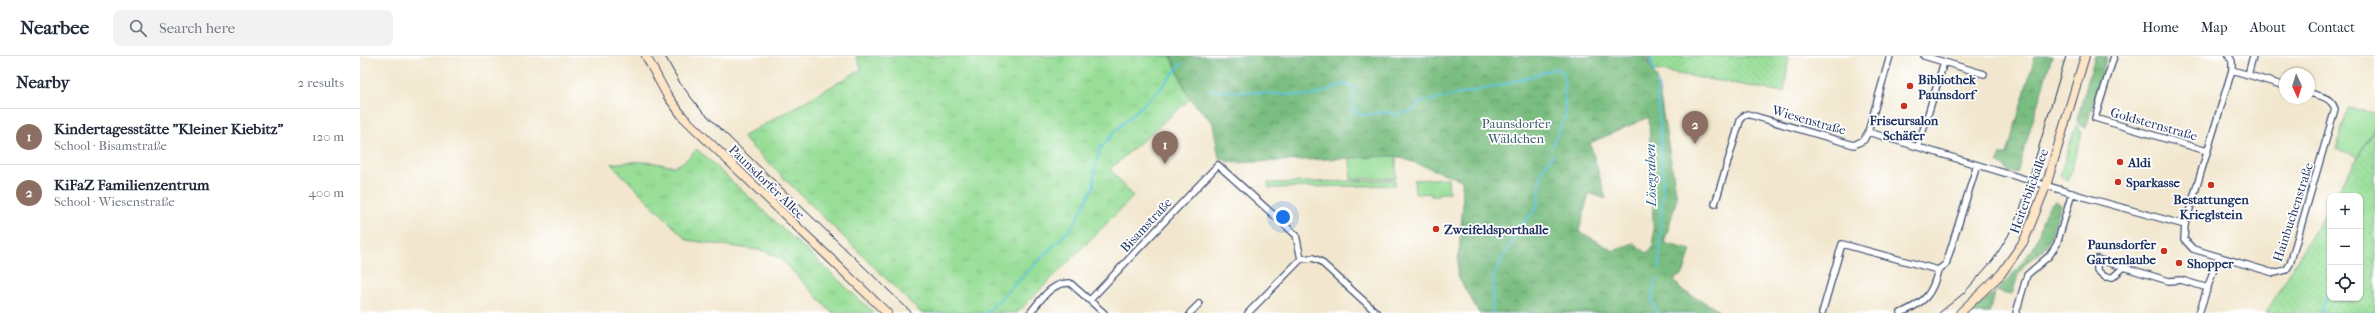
<!DOCTYPE html>
<html lang="en">
<head>
<meta charset="utf-8">
<style>
  body { margin:0; font-family:"IM FELL French Canon",serif; background:#f2f2f3; color:#1f2937 }
  .controls { position:absolute; right:12px; bottom:12px; display:grid; overflow:hidden; border-radius:8px; box-shadow:0 1px 3px #0004 }
  .controls button { width:36px; height:36px; display:grid; place-items:center; padding:0; border:0; border-bottom:1px solid #e0e1e3; background:#fff; color:#1f2937; font:20px sans-serif }
  .compass { position:absolute; left:1919px; top:12px; width:36px; height:36px; border-radius:50%; background:#fff; box-shadow:0 1px 3px #0004; rotate:176deg }
  .you { position:absolute; left:923px; top:161px; width:14px; height:14px; margin:-10px; border:3px solid #fff; border-radius:50%; background:#1a73e8; box-shadow:0 0 0 6px #1a73e833 }
  .badge { display:grid; place-items:center; width:26px; height:26px; border-radius:50%; background:#0b8043; color:#fff; font-size:13px; font-weight:700 }
  .pin { position:absolute; translate:-50% -33px; filter:drop-shadow(0 1px 2px #0008) }
  .pin::after { content:''; position:absolute; top:21px; width:14px; height:12px; background:inherit; clip-path:polygon(0 0,100% 0,50% 100%) }
  .list { margin:0; padding:0; list-style:none }
  h2 { display:flex; justify-content:space-between; align-items:center; height:52px; margin:0; padding:0 16px; font-size:17px }
  h2 small { font-size:13px; font-weight:400; color:#747a83 }
  .list li { display:grid; grid-template-columns:26px 1fr auto; gap:12px; align-items:center; box-sizing:border-box; height:56px; padding:0 16px; border-top:1px solid #e0e1e3 }
  .list b { display:block; font-size:15px; white-space:nowrap }
  .list p { margin:0; font-size:13px; white-space:nowrap; color:#747a83 }
  .list em { font-size:13px; font-style:normal; color:#747a83 }
  .icon { flex:none; width:22px; height:22px; fill:none; stroke:currentColor; stroke-width:2; stroke-linecap:round; stroke-linejoin:round }
  .map { position:relative; flex:none; width:2015px; height:257px; overflow:hidden }
  header { display:flex; align-items:center; gap:24px; box-sizing:border-box; height:56px; padding:0 20px; background:#fff; border-bottom:1px solid #e0e1e3 }
  header strong { font-size:19px }
  nav { display:flex; gap:22px; margin-inline-start:auto; font-size:14px }
  .search { width:280px; height:36px; background:#f2f2f3; display:flex; align-items:center; gap:10px; box-sizing:border-box; padding:0 14px; border-radius:8px; color:#747a83; font-size:15px }
  main { display:flex }
  aside { flex:1; background:#fff }
  .map>svg:first-child { display:block }
  .grass { fill:url(#grass-tufts); stroke:#5a867a }
  .forest { fill:url(#forest-crowns); stroke:#4a766f; fill-rule:evenodd }
  .park { fill:url(#park-dots); stroke:#5a867a }
  .pitch { fill:#98de97; stroke:#5a867a }
  .lines { fill:none; stroke-linecap:round; stroke-linejoin:round }
  .stream { stroke:#5fc6dc; stroke-width:2 }
  .street-casing { stroke:#3b4b6f; stroke-width:8 }
  .secondary-casing { stroke:#3b4b6f; stroke-width:10 }
  .street { stroke:#fff; stroke-width:5.5 }
  .secondary { stroke:#fde5c5; stroke-width:8 }
  .tram { stroke:#1b2f5e; stroke-width:1 }
  .poi-dot { fill:#c8321e; stroke:#fff; stroke-width:1.5 }
  .labels { text-anchor:middle; dominant-baseline:central; stroke-width:3.5; stroke-linejoin:round; paint-order:stroke }
  .poi-label { font-size:13px; font-weight:bold; fill:#1b2f5e; stroke:#fff; text-anchor:start }
  .street-label { font-size:13px; fill:#1b2f5e; stroke:#fff }
  .park-label { font-size:13px; fill:#3a5b6c; stroke:#fff }
  .water-label { font-size:14px; font-style:italic; fill:#2f5c84; stroke:#fff }
</style>
</head>
<body>
<header>
<strong>Nearbee</strong>
<div class="search"><svg class="icon" aria-label="search" viewBox="0 0 24 24"><circle cx="10" cy="10" r="6"/><path d="M15 15l6 6"/></svg>Search here</div>
<nav><a>Home</a><a>Map</a><a>About</a><a>Contact</a></nav>
</header>
<main>
<aside>
<h2>Nearby<small>2 results</small></h2>
<ul class="list">
<li><span class="badge" style="background:#8d6e63">1</span><div><b>Kindertagesstätte &quot;Kleiner Kiebitz&quot;</b><p>School · Bisamstraße</p></div><em>120 m</em></li>
<li><span class="badge" style="background:#8d6e63">2</span><div><b>KiFaZ Familienzentrum</b><p>School · Wiesenstraße</p></div><em>400 m</em></li>
</ul>
</aside>
<div class="map">
<svg width="2015" height="257" viewBox="0 0 2015 257">
  <defs>
    <pattern id="grass-tufts" width="24" height="20" patternUnits="userSpaceOnUse"><rect width="24" height="20" fill="#98de97"/><path d="M3 7l-1-3M5 7V3M7 7l1-3M15 17l-1-3M17 17v-4M19 17l1-3" fill="none" stroke="#82bf85"/></pattern>
    <pattern id="forest-crowns" width="20" height="18" patternUnits="userSpaceOnUse"><rect width="20" height="18" fill="#7abd80"/><path d="M2 6a3 3 0 1 1 6 0M12 15a3 3 0 1 1 6 0" fill="none" stroke="#639a6c"/></pattern>
    <pattern id="park-dots" width="8" height="8" patternUnits="userSpaceOnUse"><rect width="8" height="8" fill="#98de97"/><path d="M2 2h.1M6 6h.1" fill="none" stroke="#82bf85" stroke-width="1.8" stroke-linecap="round"/></pattern>
  </defs>
  <rect width="100%" height="100%" fill="#fff"/>
  <filter id="ink" filterUnits="userSpaceOnUse"><feTurbulence type="fractalNoise" baseFrequency=".025" numOctaves="2"/><feDisplacementMap in="SourceGraphic" scale="8" xChannelSelector="R" yChannelSelector="G"/><feConvolveMatrix kernelMatrix="1 2 1 2 8 2 1 2 1" color-interpolation-filters="sRGB"/></filter>
  <filter id="wash" filterUnits="userSpaceOnUse"><feTurbulence type="fractalNoise" baseFrequency=".012" numOctaves="4" result="noise"/><feDisplacementMap in="SourceGraphic" scale="16" xChannelSelector="R" yChannelSelector="G"/><feGaussianBlur stdDeviation="0.9" result="paint"/><feColorMatrix in="noise" values="0 0 0 0 0 0 0 0 0 0 0 0 0 0 0 0 0 1.4 0 .05"/><feComposite in="paint" operator="in"/></filter>
  <g filter="url(#wash)">
    <rect width="100%" height="100%" fill="#f2e7ce"/>
    <path class="grass" d="M496,0h315l19,43 -80,70 23,28 -116,116h-96l-179,-176 120,-68z
      M1716,69l6,8 -14,48 -8,-6z
      M337,93l177,164h-42l-51,-54 -16,-8 -78,-11 -76,-76c10,-1 20,-3 31,-2 31,0 29,15 55,-13z"/>
    <path class="forest" d="M811,0h474l12,23 20,119 -13,45 27,7 -8,24 -9,5 6,10 38,21 -1,3h-238l-22,-38 6,-72 -1,-23 -66,-24 -163,7 -14,-5 -6,-35 -23,-24zM1289,61l5,128 -7,8 -14,-10 -19,8 -35,-20 10,-38 17,6 -16,-56z
      M1675,0h17l-35,117 -7,-1 -12,-10 3,-8h6z
      M1735,0h12l-21,72 -8,-4 -1,-5z
      M1696,145l5,4 -9,28 -7,15 -19,15 -8,12 -6,19 -16,-3c15,-14 30,-31 40,-49 5,-10 7,-37 20,-41z
      M1635,236l-6,21h-19z"/>
    <path class="park" d="M1287,0h142l-5,36 -130,-22z
      M2015,72v185h-109l64,-108v93h30v-102h-25z"/>
    <path class="pitch" d="M1988,52l27,5v13l-17,30 -22,-7z
      M1036,100v22l-45,1 -1,-21z
      M1088,122l1,15h-11v3h-7v-3l-16,1 -1,-14z
      M1035,124v5l-126,3 -1,-5z"/>
    <g class="lines">
      <path class="stream" d="M1290,0l4,16
        M1297,26l6,104 -4,83
        M850,34l102,6 32,-12 11,3 -3,23 11,5 22,-3 10,3 20,-5 3,-7 84,-18 56,-17 6,6 1,43 -14,31
        M626,257l87,-87 21,-40v-13l6,-24 15,-18 44,-41 23,-27
        M1132,257l2,-38 27,-50 13,-13 4,-9 4,-34 10,-12 -1,-3
        M1296,257l-4,-15 4,-20
        M1961,257l8,-25"/>
    </g>
  </g>
  <g filter="url(#ink)">
    <g class="lines">
      <defs>
        <path id="street" d="M1564,0l60,18
          M1754,0l-19,62 112,33
          M1869,0l3,5v9l53,16
          M1872,14l-47,155 -1,14 9,10 81,24 12,-3 4,-6 45,-155c-4,-12 -15,-13 -26,-16
          M1888,19l5,-19
          M1508,76l22,-76
          M1558,91l26,-85
          M1355,148l26,-86 6,-4 107,31 10,-5 4,-8 223,67 94,26
          M941,203l12,-1 7,3 57,52
          M1764,211l-11,10h-8l-8,-7v-11l72,22 12,-1 27,8
          M730,244l128,-135 78,70 5,24
          M670,257c11,-13 21,-31 40,-30l34,30
          M830,257l9,-9
          M888,257l53,-54
          M1462,257l20,-69 96,26 8,-6 31,-99
          M1541,257c24,-11 31,-18 37,-43
          M1656,257l11,-38 22,-19 8,-12 15,-51
          M1839,257l19,-56"/>
        <path id="secondary" d="M286,0l21,39 16,22 204,196
          M1600,257l41,-39 23,-33 22,-55 39,-130"/>
      </defs>
      <use href="#street" class="street-casing"/>
      <use href="#secondary" class="secondary-casing"/>
      <use href="#street" class="street"/>
      <use href="#secondary" class="secondary"/>
      <path class="tram" d="M305,0l15,27 20,26 212,204
        M1579,257l25,-20 29,-33 15,-24 12,-26 46,-154"/>
    </g>
  </g>
  <g class="poi-dot">
    <circle cx="1550" cy="30" r="4"/>
    <circle cx="1544" cy="50" r="4"/>
    <circle cx="1760" cy="106" r="4"/>
    <circle cx="1758" cy="126" r="4"/>
    <circle cx="1851" cy="129" r="4"/>
    <circle cx="1076" cy="173" r="4"/>
    <circle cx="1804" cy="195" r="4"/>
    <circle cx="1819" cy="207" r="4"/>
  </g>
  <g class="labels">
    <g class="poi-label">
      <text x="1558" y="23">Bibliothek<tspan x="1558" dy="15">Paunsdorf</tspan></text>
      <text x="1544" y="64" text-anchor="middle">Friseursalon<tspan x="1544" dy="15">Schäfer</tspan></text>
      <text x="1768" y="106">Aldi</text>
      <text x="1766" y="126">Sparkasse</text>
      <text x="1851" y="143" text-anchor="middle">Bestattungen<tspan x="1851" dy="15">Krieglstein</tspan></text>
      <text x="1084" y="173">Zweifeldsporthalle</text>
      <text x="1796" y="188" text-anchor="end">Paunsdorfer<tspan x="1796" dy="15">Gartenlaube</tspan></text>
      <text x="1827" y="207">Shopper</text>
    </g>
    <g class="street-label">
      <text transform="translate(1449 64) rotate(16)">Wiesenstraße</text>
      <text transform="translate(1794 68) rotate(16)">Goldsternstraße</text>
      <text transform="translate(407 126) rotate(44)">Paunsdorfer Allee</text>
      <text transform="translate(1669 135) rotate(-70)">Heiterblickallee</text>
      <text transform="translate(1933 156) rotate(-72)">Hainbuchenstraße</text>
      <text transform="translate(786 169) rotate(-47)">Bisamstraße</text>
    </g>
    <g class="park-label">
      <text x="1156" y="67">Paunsdorfer<tspan x="1156" dy="15">Wäldchen</tspan></text>
    </g>
    <g class="water-label">
      <text transform="translate(1291 119) rotate(-91)">Lösegraben</text>
    </g>
  </g>
</svg>
<div class="controls">
<button>+</button>
<button>−</button>
<button><svg class="icon" aria-label="locate" viewBox="0 0 24 24"><circle cx="12" cy="12" r="6"/><path d="M12 2v4M12 18v4M2 12h4M18 12h4"/></svg></button>
</div>
<svg class="compass" viewBox="-18 -18 36 36"><path d="M0-13l5 13h-10z" fill="#e53935"/><path d="M0 13l5-13h-10z" fill="#747a83"/></svg>
<div class="you"></div>
<div class="pin badge" style="left:805px;top:108px;background:#8d6e63">1</div>
<div class="pin badge" style="left:1335px;top:88px;background:#8d6e63">2</div>
</div>
</main>
</body>
</html>
